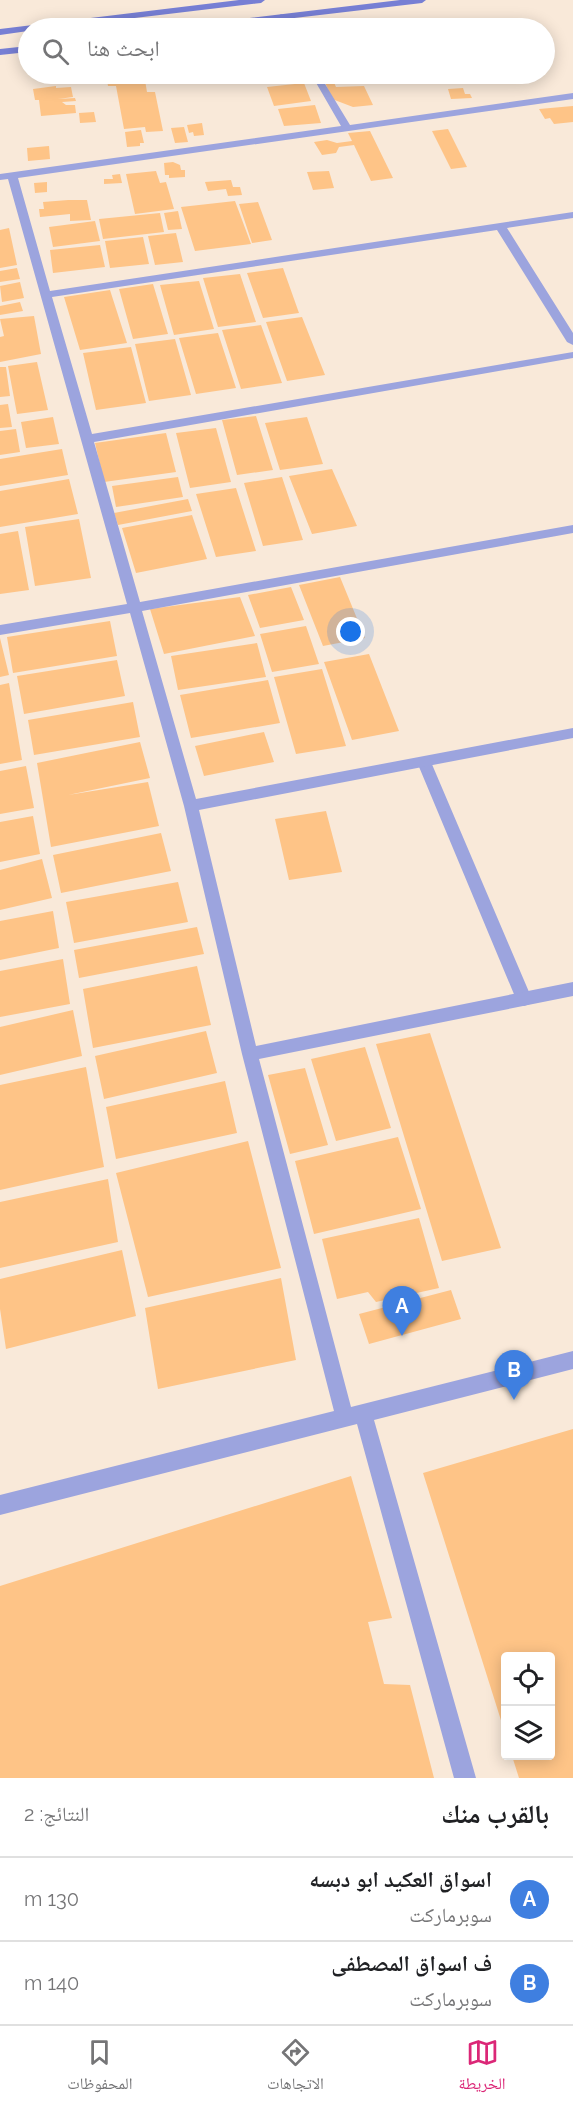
<!DOCTYPE html>
<html lang="ar">
<head>
<meta charset="utf-8">
<style>
  body { margin:0; font-family:Raleway,"Noto Naskh Arabic",sans-serif; background:#f2f2f2; color:#202124; direction:rtl }
  .controls { position:absolute; right:18px; bottom:18px; display:grid; overflow:hidden; border-radius:6px; box-shadow:0 3px 15px #0003 }
  .controls button { width:54px; height:54px; display:grid; place-items:center; padding:0; border:0; border-bottom:2px solid #e0e0e0; background:#fff; color:#202124; font:30px sans-serif }
  .you { position:absolute; left:351px; top:632px; width:21px; height:21px; margin:-15px; border:4px solid #fff; border-radius:50%; background:#1a73e8; box-shadow:0 0 0 9px #1a73e833 }
  .badge { display:grid; place-items:center; width:39px; height:39px; border-radius:50%; background:#db2777; color:#fff; font-size:20px; font-weight:700 }
  .pin { position:absolute; translate:-50% -50px; filter:drop-shadow(0 2px 3px #0008) }
  .pin::after { content:''; position:absolute; top:32px; width:21px; height:18px; background:inherit; clip-path:polygon(0 0,100% 0,50% 100%) }
  .list { margin:0; padding:0; list-style:none }
  h2 { display:flex; justify-content:space-between; align-items:center; height:78px; margin:0; padding:0 24px; font-size:26px }
  h2 small { font-size:20px; font-weight:400; color:#757577 }
  .list li { display:grid; grid-template-columns:39px 1fr auto; gap:18px; align-items:center; box-sizing:border-box; height:84px; padding:0 24px; border-top:2px solid #e0e0e0 }
  .list b { display:block; font-size:22px; white-space:nowrap }
  .list p { margin:0; font-size:20px; white-space:nowrap; color:#757577 }
  .list em { font-size:20px; font-style:normal; color:#757577 }
  .icon { flex:none; width:33px; height:33px; fill:none; stroke:currentColor; stroke-width:2; stroke-linecap:round; stroke-linejoin:round }
  .map { position:relative; flex:none; width:573px; height:1778px; overflow:hidden; direction:ltr }
  .search { position:absolute; background:#fff; box-shadow:0 3px 15px #0003; left:18px; right:18px; top:18px; height:66px; display:flex; align-items:center; gap:15px; box-sizing:border-box; padding:0 21px; border-radius:33px; color:#757577; font-size:22px }
  .sheet { height:246px; background:#fff }
  nav { display:flex; justify-content:space-around; align-items:center; box-sizing:border-box; height:84px; border-top:2px solid #e0e0e0; background:#fff; font-size:16px; color:#757577 }
  nav a { display:grid; justify-items:center; gap:3px }
  nav .on { color:#db2777 }
  .map>svg:first-child { display:block }
  .building { fill:#fec487 }
  .lines { fill:none; stroke-linecap:round; stroke-linejoin:round }
  .lane { fill:#9ca4de; fill-rule:evenodd }
  .street { fill:#9ca4de; fill-rule:evenodd }
  .secondary { fill:#777fd4; fill-rule:evenodd }
</style>
</head>
<body>
<div class="map">
<svg width="573" height="1778" viewBox="0 0 573 1778">
  <rect width="100%" height="100%" fill="#f9e9d9"/>
  <path class="building" d="M496,19l4,9h-40l-3,-7z
    M455,22l2,6h-25l-1,-4z
    M115,74h29l3,18h8l8,39 -17,1 -1,-5 -21,2 -8,-43h-8l-1,-6 9,-1z
    M324,80h9l3,7 28,-1 9,19 -20,2 -21,-8z
    M304,83l7,18 -37,5 -7,-19z
    M56,86v2l15,-1 2,10 -15,2 17,-1 1,3 -14,1 4,3h9l1,8 -35,3 -2,-16h-4l-2,-11z
    M463,88l2,6h5l2,4 -21,1 -3,-10z
    M315,105l6,18 -37,3 -6,-17z
    M573,106v16l-19,2 -4,-6 -5,1 -6,-10z
    M94,112l2,10 -16,1 -1,-10z
    M202,123l2,12 -10,1 -1,-4 -4,1 -2,-8z
    M184,127l4,15 -13,1 -4,-15z
    M448,129l19,38 -16,2 -19,-38z
    M141,130l3,13h-4v3l-13,1 -2,-15z
    M370,131l23,47 -22,3 -17,-36 -15,2 -3,6 -14,2 -8,-13 13,-2 10,3 15,-2 -4,-8z
    M49,146l1,13 -22,2 -1,-13z
    M173,162l7,3 1,5h4v7l-16,1v-3h-4l-1,-12z
    M156,171l4,12 6,-1 8,27 -39,5 -9,-40z
    M329,171l5,17 -21,2 -6,-18z
    M120,174l2,9 -18,1v-5h9l-1,-4z
    M231,180l2,7h7l2,8 -14,1 -2,-7 -18,2 -3,-9z
    M47,182v10l-12,1 -1,-10z
    M68,200h19l4,20 -21,1v-7l-30,3 -1,-8h5l-1,-7z
    M235,201l16,43 -56,7 -14,-44z
    M258,202l14,38 -20,3 -13,-39z
    M178,211l4,18 -14,1 -4,-17z
    M160,213l4,19 -61,7 -4,-20z
    M95,221l5,20 -47,6 -4,-20z
    M9,228l8,37 -17,3v-38z
    M176,233l7,29 -28,3 -7,-29z
    M143,237l6,27 -39,4 -5,-27z
    M100,245l5,22 -52,6 -3,-23z
    M17,268l3,11 -20,3v-11z
    M283,268l16,45 -36,5 -16,-45z
    M240,274l16,48 -38,5 -15,-49z
    M199,281l15,48 -40,6 -14,-50z
    M20,282l4,16 -22,4 -2,-16z
    M153,284l15,50 -35,5 -14,-50z
    M110,290l17,53 -47,7 -16,-53z
    M20,302l3,9 -23,4v-9z
    M34,316l7,38 -41,8v-25l4,-1 -4,-17z
    M302,317l23,58 -38,6 -21,-59z
    M261,325l21,58 -41,6 -19,-59z
    M218,333l18,55 -40,6 -17,-56z
    M175,339l16,56 -42,6 -14,-57z
    M131,347l15,56 -50,7 -13,-57z
    M37,362l11,48 -31,4 -9,-48z
    M0,367h6l4,29 -10,1z
    M8,404l4,23 -12,1v-23z
    M256,416l17,54 -36,5 -15,-55z
    M53,417l6,27 -33,4 -5,-26z
    M307,417l16,47 -43,6 -15,-47z
    M216,428l15,54 -41,6 -14,-55z
    M16,429l4,23 -20,3v-24z
    M166,433l10,39 -72,10 -9,-39z
    M62,449l6,26 -68,11v-27z
    M332,469l25,57 -45,8 -23,-58z
    M178,477l5,20 -67,10 -4,-21z
    M282,477l21,63 -40,6 -19,-63z
    M69,479l9,35 -78,13v-36z
    M236,488l20,63 -40,6 -20,-63z
    M188,499l4,12 -74,14 -4,-12z
    M192,515l15,44 -71,14 -14,-45z
    M79,519l12,59 -56,8 -10,-59z
    M18,531l11,59 -29,4v-60z
    M340,577l25,61 -42,8 -24,-61z
    M291,587l13,33 -44,8 -12,-33z
    M240,597l15,39 -91,18 -14,-45z
    M110,621l7,35 -104,17 -6,-36z
    M306,626l13,38 -47,8 -12,-38z
    M0,638l9,37 -9,2z
    M257,643l9,34 -88,13 -7,-34z
    M369,654l30,77 -47,9 -28,-78z
    M117,660l8,36 -101,18 -7,-38z
    M322,669l24,77 -50,8 -22,-77z
    M268,680l12,43 -89,15 -11,-43z
    M9,683l13,77 -22,4v-79z
    M133,702l7,35 -106,18 -6,-35z
    M264,732l10,30 -70,14 -9,-30z
    M140,742l10,36 -82,17 80,-13 11,44 -108,21 -14,-84z
    M26,766l8,42 -34,6v-43z
    M326,811l16,61 -53,8 -14,-61z
    M33,816l7,38 -40,8v-40z
    M161,833l10,38 -110,22 -8,-38z
    M42,859l10,39 -52,12v-40z
    M178,882l10,40 -114,21 -8,-41z
    M53,911l6,37 -59,12v-39z
    M197,927l7,27 -125,24 -5,-28z
    M63,959l7,45 -70,13v-46z
    M197,966l14,59 -118,23 -10,-59z
    M73,1010l9,46 -82,19v-48z
    M206,1031l11,42 -113,26 -9,-43z
    M430,1033l71,215 -59,13 -66,-217z
    M365,1047l26,81 -55,13 -25,-82z
    M86,1067l18,100 -104,23v-105z
    M305,1068l23,77 -38,9 -22,-79z
    M225,1081l12,52 -121,26 -10,-52z
    M398,1137l23,72 -107,25 -19,-73z
    M248,1141l33,127 -133,29 -32,-124z
    M108,1179l10,63 -118,26v-66z
    M419,1218l20,70 -63,14 -8,-10 -31,7 -15,-60z
    M122,1250l14,66 -130,33 -6,-40v-30z
    M281,1278l15,82 -138,29 -13,-81z
    M451,1290l10,29 -92,25 -10,-30z
    M573,1429v349h-54l-7,-22h38v-100h-44l-1,77 -82,-260z
    M351,1476l41,142 -24,4 16,62 26,1 24,93h-434v-192z"/>
  <g class="lines">
    <path class="lane" d="M424,757l7,5 101,237 -2,5 -6,2 -6,-2 -2,-5 -99,-237z"/>
    <path class="street" d="M281,14l3,1 7,13h-8l-6,-11z
      M311,74h8l31,51 223,-32v6l-555,79 32,113 523,-79v6l-66,10 66,105v12l-6,-3 -70,-112 -445,67 40,137 481,-82v6l-479,84 46,160 433,-77v8l-431,78 54,188 377,-71v10l-374,72 57,236 317,-64v14l-314,63 92,348 222,-56v18l-199,51 102,358h-22l-97,-354 -357,91v-20l334,-84 -92,-357 -58,-248 -54,-193 -130,22v-10l127,-21 -119,-425 -8,1v-6l341,-48z"/>
    <path class="secondary" d="M239,0h26l-4,3 -210,25h-23v3l-28,4v-6z
      M400,0h26l-4,3 -214,25h-23l5,-3z
      M28,46v6l-28,3v-6z"/>
  </g>
</svg>
<div class="controls">
<button><svg class="icon" aria-label="locate" viewBox="0 0 24 24"><circle cx="12" cy="12" r="6"/><path d="M12 2v4M12 18v4M2 12h4M18 12h4"/></svg></button>
<button><svg class="icon" aria-label="layers" viewBox="0 0 24 24"><path d="M12 4l9 5-9 5-9-5zM3 14l9 5 9-5"/></svg></button>
</div>
<div class="you"></div>
<div class="pin badge" style="left:402px;top:1336px;background:#3f7fe0">A</div>
<div class="pin badge" style="left:514px;top:1400px;background:#3f7fe0">B</div>
<div class="search"><svg class="icon" aria-label="search" viewBox="0 0 24 24"><circle cx="10" cy="10" r="6"/><path d="M15 15l6 6"/></svg>ابحث هنا</div>
</div>
<section class="sheet">
<h2>بالقرب منك<small>النتائج: 2</small></h2>
<ul class="list">
<li><span class="badge" style="background:#3f7fe0">A</span><div><b>اسواق العكيد ابو دبسه</b><p>سوبرماركت</p></div><em>130 m</em></li>
<li><span class="badge" style="background:#3f7fe0">B</span><div><b>ف اسواق المصطفى</b><p>سوبرماركت</p></div><em>140 m</em></li>
</ul>
</section>
<nav>
<a class="on"><svg class="icon" aria-label="map" viewBox="0 0 24 24"><path d="M3 6l6-2 6 2 6-2v14l-6 2-6-2-6 2zM9 4v14M15 6v14"/></svg>الخريطة</a>
<a><svg class="icon" aria-label="directions" viewBox="0 0 24 24"><path d="M12 3l9 9-9 9-9-9zM9 14v-3h6M13 9l2 2-2 2"/></svg>الاتجاهات</a>
<a><svg class="icon" aria-label="saved" viewBox="0 0 24 24"><path d="M7 4h10v16l-5-4-5 4z"/></svg>المحفوظات</a>
</nav>
</body>
</html>
